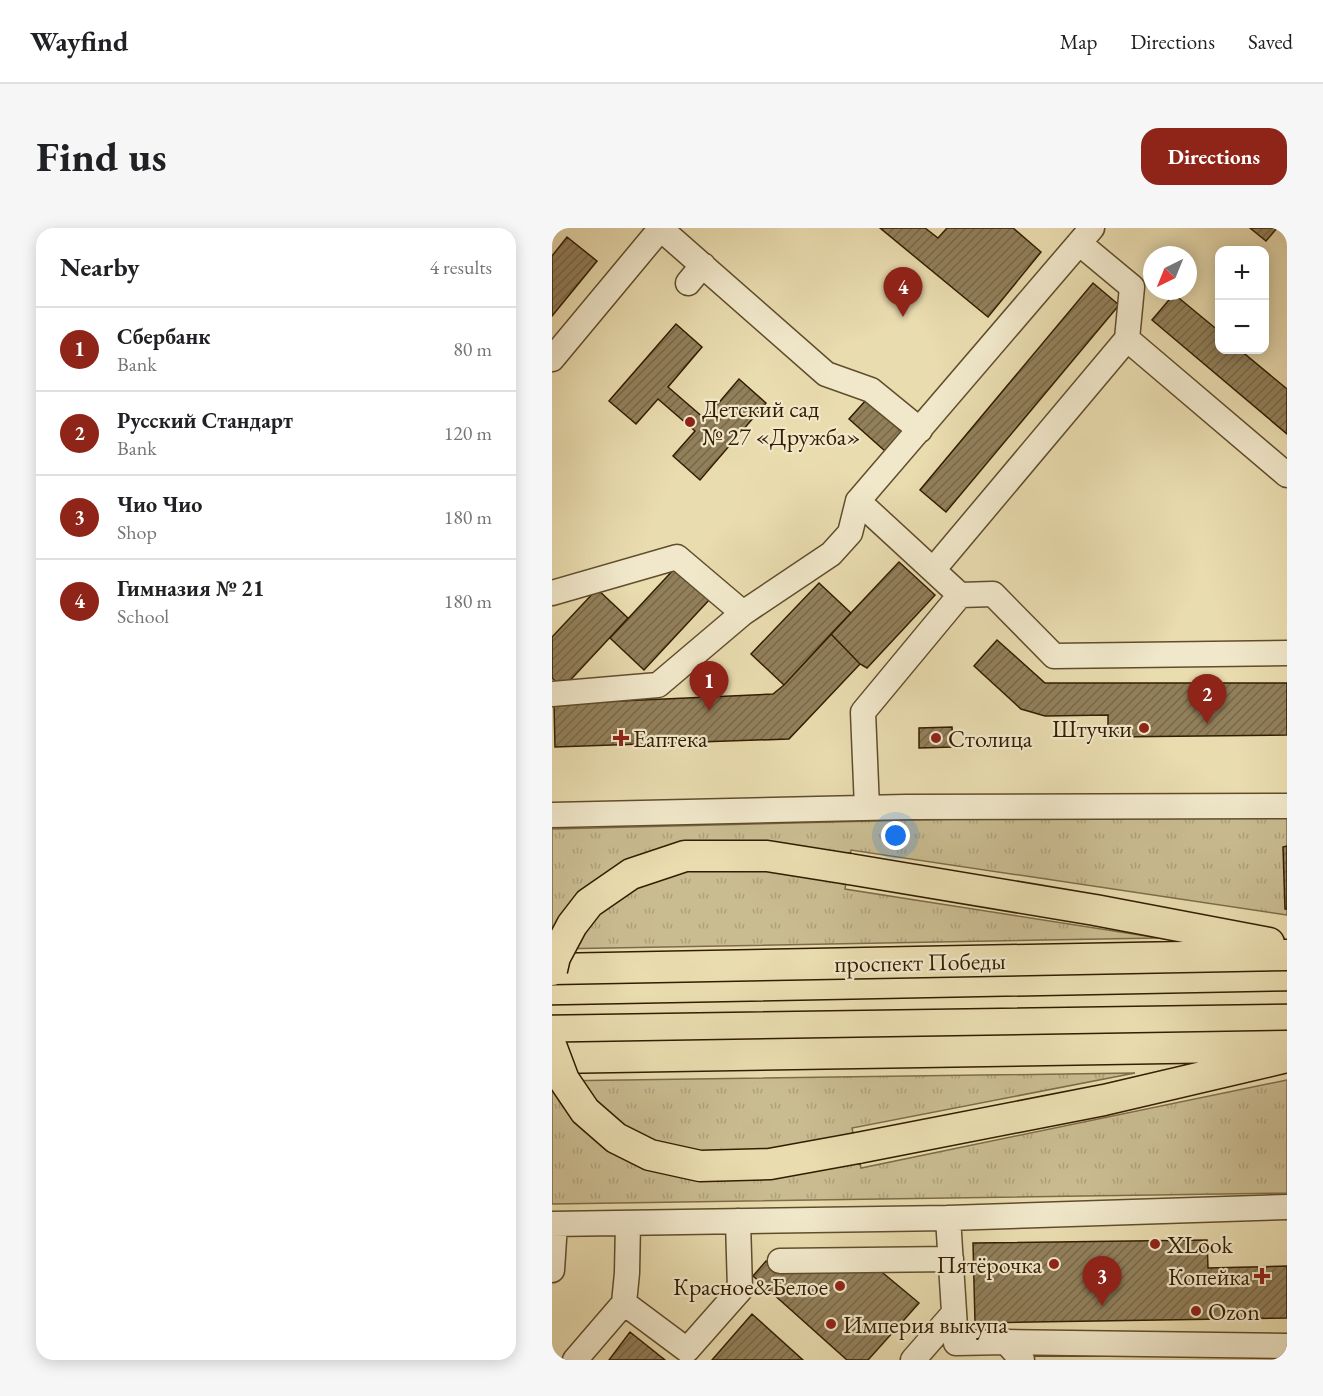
<!DOCTYPE html>
<html lang="en">
<head>
<meta charset="utf-8">
<style>
  body { margin:0; font-family:"EB Garamond",serif; background:#f6f6f6; color:#202124 }
  .controls { position:absolute; right:18px; top:18px; display:grid; overflow:hidden; border-radius:12px; box-shadow:0 3px 15px #0003 }
  .controls button { width:54px; height:54px; display:grid; place-items:center; padding:0; border:0; border-bottom:2px solid #e0e0e0; background:#fff; color:#202124; font:30px sans-serif }
  .compass { position:absolute; left:591px; top:18px; width:54px; height:54px; border-radius:50%; background:#fff; box-shadow:0 3px 15px #0003; rotate:223deg }
  .you { position:absolute; left:344px; top:608px; width:21px; height:21px; margin:-15px; border:4px solid #fff; border-radius:50%; background:#1a73e8; box-shadow:0 0 0 9px #1a73e833 }
  .badge { display:grid; place-items:center; width:39px; height:39px; border-radius:50%; background:#8f2418; color:#fff; font-size:20px; font-weight:700 }
  .pin { position:absolute; translate:-50% -50px; filter:drop-shadow(0 2px 3px #0008) }
  .pin::after { content:''; position:absolute; top:32px; width:21px; height:18px; background:inherit; clip-path:polygon(0 0,100% 0,50% 100%) }
  .list { margin:0; padding:0; list-style:none }
  h2 { display:flex; justify-content:space-between; align-items:center; height:78px; margin:0; padding:0 24px; font-size:26px }
  h2 small { font-size:20px; font-weight:400; color:#757577 }
  .list li { display:grid; grid-template-columns:39px 1fr auto; gap:18px; align-items:center; box-sizing:border-box; height:84px; padding:0 24px; border-top:2px solid #e0e0e0 }
  .list b { display:block; font-size:22px; white-space:nowrap }
  .list p { margin:0; font-size:20px; white-space:nowrap; color:#757577 }
  .list em { font-size:20px; font-style:normal; color:#757577 }
  .map { position:relative; flex:none; width:735px; height:1132px; overflow:hidden; border-radius:18px }
  header { display:flex; align-items:center; gap:36px; box-sizing:border-box; height:84px; padding:0 30px; background:#fff; border-bottom:2px solid #e0e0e0 }
  header strong { font-size:28px }
  nav { display:flex; gap:33px; margin-inline-start:auto; font-size:21px }
  .intro { display:flex; align-items:center; justify-content:space-between; box-sizing:border-box; height:144px; padding:0 36px }
  h1 { margin:0; font-size:42px }
  .button { padding:15px 27px; border-radius:18px; background:#8f2418; color:#fff; font-size:21px; font-weight:700 }
  main { display:flex; gap:36px; padding:0 36px }
  aside { flex:1; background:#fff; border-radius:18px; box-shadow:0 3px 15px #0003 }
  .map>svg:first-child { display:block }
  .grass { fill:url(#grass-tufts); stroke:#7e6c48; stroke-width:1.5 }
  .building { fill:url(#building-hatch); stroke:#331d00; stroke-width:1.5 }
  .lines { fill:none; stroke-linecap:round; stroke-linejoin:round }
  .minor-casing { stroke:#604d2c; stroke-width:27 }
  .major-casing { stroke:#331d00; stroke-width:33 }
  .minor { stroke:#f1e8cb; stroke-width:24 }
  .major { stroke:#e9dcaf; stroke-width:30 }
  .tram { stroke:#331d00; stroke-width:1.5 }
  .major-bridge-casing { stroke:#331d00; stroke-width:33; stroke-linecap:butt }
  .major-bridge { stroke:#e9dcaf; stroke-width:30 }
  .poi-dot { fill:#8f2418; stroke:#f1e8cb; stroke-width:2 }
  .labels { text-anchor:middle; dominant-baseline:central; stroke-width:4.5; stroke-linejoin:round; paint-order:stroke }
  .poi-label { font-size:24px; fill:#331d00; stroke:#f1e8cb; text-anchor:start }
  .street-label { font-size:24px; fill:#331d00; stroke:#f1e8cb }
</style>
</head>
<body>
<header>
<strong>Wayfind</strong>
<nav><a>Map</a><a>Directions</a><a>Saved</a></nav>
</header>
<div class="intro"><h1>Find us</h1><a class="button">Directions</a></div>
<main>
<aside>
<h2>Nearby<small>4 results</small></h2>
<ul class="list">
<li><span class="badge">1</span><div><b>Сбербанк</b><p>Bank</p></div><em>80 m</em></li>
<li><span class="badge">2</span><div><b>Русский Стандарт</b><p>Bank</p></div><em>120 m</em></li>
<li><span class="badge">3</span><div><b>Чио Чио</b><p>Shop</p></div><em>180 m</em></li>
<li><span class="badge">4</span><div><b>Гимназия № 21</b><p>School</p></div><em>180 m</em></li>
</ul>
</aside>
<div class="map">
<svg width="735" height="1132" viewBox="0 0 735 1132">
  <defs>
    <pattern id="grass-tufts" width="24" height="20" patternUnits="userSpaceOnUse" patternTransform="scale(1.5)"><rect width="24" height="20" fill="#cabc91"/><path d="M3 7l-1-3M5 7V3M7 7l1-3M15 17l-1-3M17 17v-4M19 17l1-3" fill="none" stroke="#aea17b"/></pattern>
    <pattern id="building-hatch" width="6" height="6" patternUnits="userSpaceOnUse" patternTransform="scale(1.5)"><rect width="6" height="6" fill="#92805b"/><path d="M-1 1l2-2M0 6l6-6M5 7l2-2" fill="none" stroke="#786849"/></pattern>
  </defs>
  <rect width="100%" height="100%" fill="#e9dcaf"/>
  <filter id="stains"><feTurbulence type="fractalNoise" baseFrequency=".00333" numOctaves="4"/><feColorMatrix values="0 0 0 0 .2 0 0 0 0 .09 0 0 0 0 .02 0 0 0 .5 -.17"/></filter>
  <radialGradient id="worn" r=".72"><stop offset=".6" stop-color="#630" stop-opacity="0"/><stop offset="1" stop-color="#630" stop-opacity=".3"/></radialGradient>
  <path class="grass" d="M735,583v104l-436,-65 -6,39 314,49 -607,11v-120z
    M583,845l-283,55 9,40 426,-88v113l-735,11v-123z"/>
  <path class="building" d="M328,0h45l13,10 9,-10h66l28,24 -53,65z
    M698,0h27l-11,13z
    M15,9l30,24 -45,55v-60z
    M541,55l26,22 -173,207 -26,-22z
    M622,66l46,38v18h20l47,39v45l-135,-114z
    M124,96l26,23 -34,40 37,32 34,-40 27,24 -66,77 -27,-24 22,-25 -37,-32 -22,25 -27,-23z
    M314,172l36,32 -17,19 -36,-32z
    M347,334l36,33 -68,73 -7,-4 -29,-30z
    M124,339l34,32 -66,71 -34,-32z
    M267,355l32,30 -67,72 -33,-31z
    M45,361l31,29 -65,70 -11,-10v-41z
    M279,406l29,30 -71,75 -234,8 -1,-43 219,-10 11,-9z
    M445,412l48,43h242v52l-179,2v-22l-63,1 -24,-7 -47,-43z
    M400,499l1,20 -34,1v-20z
    M735,618v63h-2l-2,-62z
    M655,1012l1,28 79,-2v52l-312,5 -2,-80z
    M214,1033l13,12 62,-4 36,-5 6,9 36,30 -51,57h-21l-94,-84z
    M200,1086l51,46h-91z
    M78,1104l35,28h-56z"/>
  <g class="lines">
    <defs>
      <path id="minor" d="M109,1l165,145 45,16 49,40
        M527,15l53,44 -5,52 160,136
        M136,55l15,-18
        M0,131l109,-131
        M306,273l102,94 33,-1 61,62 233,-3
        M381,342l194,-231
        M0,365l125,-36 66,56 88,-59 19,-21 8,-32 234,-273
        M0,466l106,-9 85,-72
        M315,580l-4,-96 97,-117
        M0,587l354,-8 381,-1
        M396,990l8,125 50,-1 16,18
        M0,996l396,-6 339,-11
        M228,1033l171,-2
        M0,1042l3,-46
        M72,1075l63,47 53,-60 -2,-69
        M454,1114l281,4
        M23,1132l49,-57 3,-30 1,-50
        M361,1132l41,-47"/>
      <path id="major" d="M297,641l246,41 174,33
        M0,741l735,-14
        M0,830l735,-12
        M306,920l246,-48 179,-42"/>
    </defs>
    <use href="#minor" class="minor-casing"/>
    <use href="#major" class="major-casing"/>
    <use href="#minor" class="minor"/>
    <use href="#major" class="major"/>
    <path class="tram" d="M0,777l735,-14
      M0,787l735,-11"/>
    <defs>
      <path id="major-bridge" d="M0,742l3,-13 17,-32 17,-22 42,-29 54,-18h82l82,13
        M0,820l12,32 21,31 31,27 34,17 50,11 70,-2 88,-16"/>
    </defs>
    <use href="#major-bridge" class="major-bridge-casing"/>
    <use href="#major-bridge" class="major-bridge"/>
  </g>
  <g class="poi-dot">
    <circle cx="138" cy="194" r="6"/>
    <circle cx="592" cy="500" r="6"/>
    <path d="M66 501h6v6h6v6h-6v6h-6v-6h-6v-6h6z"/>
    <circle cx="384" cy="510" r="6"/>
    <circle cx="603" cy="1016" r="6"/>
    <circle cx="502" cy="1036" r="6"/>
    <path d="M707 1039h6v6h6v6h-6v6h-6v-6h-6v-6h6z"/>
    <circle cx="288" cy="1058" r="6"/>
    <circle cx="644" cy="1083" r="6"/>
    <circle cx="279" cy="1096" r="6"/>
  </g>
  <g class="labels">
    <g class="poi-label">
      <text x="150" y="180">Детский сад<tspan x="150" dy="28">№ 27 «Дружба»</tspan></text>
      <text x="580" y="500" text-anchor="end">Штучки</text>
      <text x="81" y="510">Еаптека</text>
      <text x="396" y="510">Столица</text>
      <text x="615" y="1016">XLook</text>
      <text x="490" y="1036" text-anchor="end">Пятёрочка</text>
      <text x="698" y="1048" text-anchor="end">Копейка</text>
      <text x="276" y="1058" text-anchor="end">Красное&amp;Белое</text>
      <text x="656" y="1083">Ozon</text>
      <text x="291" y="1096">Империя выкупа</text>
    </g>
    <g class="street-label">
      <text transform="translate(368 734) rotate(-1)">проспект Победы</text>
    </g>
  </g>
  <rect width="100%" height="100%" filter="url(#stains)"/>
  <rect width="100%" height="100%" fill="url(#worn)"/>
</svg>
<div class="controls">
<button>+</button>
<button>−</button>
</div>
<svg class="compass" viewBox="-18 -18 36 36"><path d="M0-13l5 13h-10z" fill="#e53935"/><path d="M0 13l5-13h-10z" fill="#757577"/></svg>
<div class="you"></div>
<div class="pin badge" style="left:157px;top:483px">1</div>
<div class="pin badge" style="left:655px;top:496px">2</div>
<div class="pin badge" style="left:550px;top:1078px">3</div>
<div class="pin badge" style="left:351px;top:89px">4</div>
</div>
</main>
</body>
</html>
